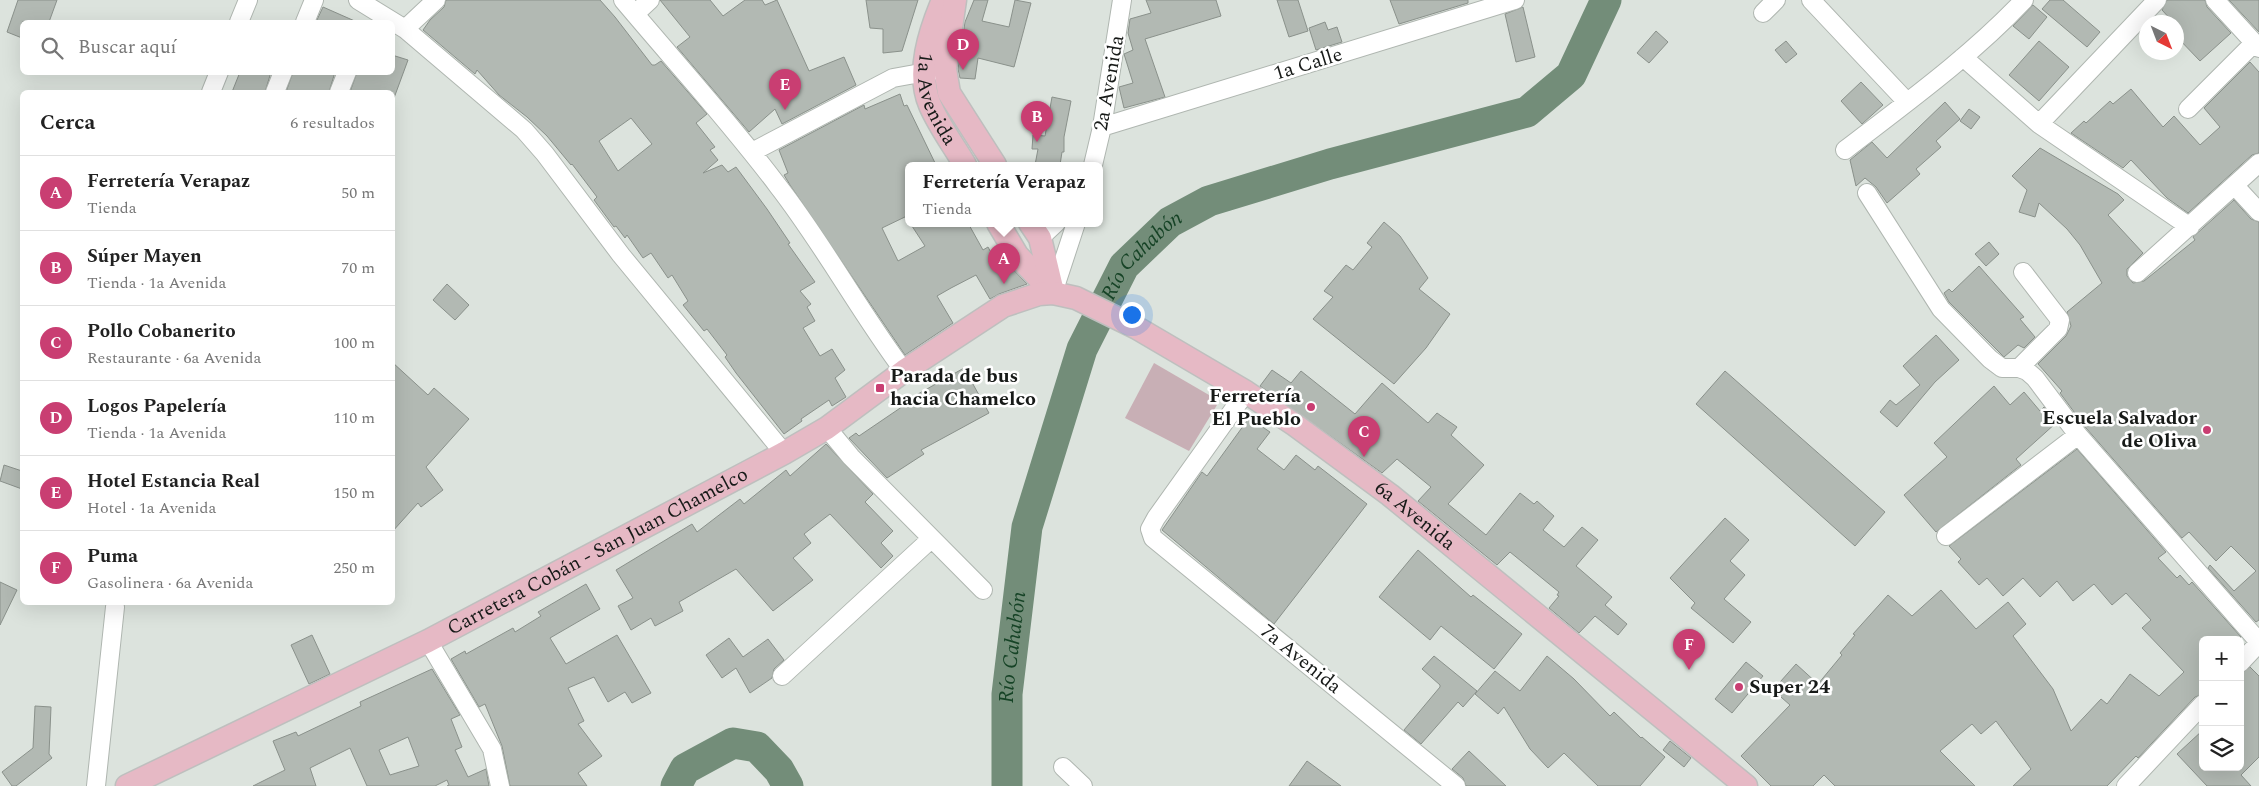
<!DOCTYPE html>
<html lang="es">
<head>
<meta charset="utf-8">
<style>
  body { margin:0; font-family:Spectral,serif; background:#f6f6f6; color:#222 }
  .controls { position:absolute; right:15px; bottom:15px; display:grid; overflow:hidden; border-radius:8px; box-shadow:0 5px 20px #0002 }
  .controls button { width:45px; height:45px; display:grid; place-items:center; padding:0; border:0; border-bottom:1px solid #e0e0e0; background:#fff; color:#222; font:25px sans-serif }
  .compass { position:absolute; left:2139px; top:15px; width:45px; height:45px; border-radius:50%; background:#fff; box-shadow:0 5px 20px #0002; rotate:138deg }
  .you { position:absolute; left:1131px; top:314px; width:18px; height:18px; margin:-12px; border:4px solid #fff; border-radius:50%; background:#1a73e8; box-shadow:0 0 0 8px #1a73e833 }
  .badge { display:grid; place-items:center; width:32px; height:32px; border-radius:50%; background:#c93e72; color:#fff; font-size:16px; font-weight:700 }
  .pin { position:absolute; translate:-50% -41px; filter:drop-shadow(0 1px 2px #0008) }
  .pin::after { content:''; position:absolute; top:26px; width:18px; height:15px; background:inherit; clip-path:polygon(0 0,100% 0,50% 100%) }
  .popup { position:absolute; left:905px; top:162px; width:198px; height:65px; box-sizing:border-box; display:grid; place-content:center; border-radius:8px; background:#fff; filter:drop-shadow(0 1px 4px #0005); font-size:16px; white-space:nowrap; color:#767676 }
  .popup b { font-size:19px; color:#222 }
  .popup::after { content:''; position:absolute; left:50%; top:100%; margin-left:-10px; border:10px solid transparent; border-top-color:#fff }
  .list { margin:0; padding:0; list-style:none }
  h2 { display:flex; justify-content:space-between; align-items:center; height:65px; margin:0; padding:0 20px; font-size:21px }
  h2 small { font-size:16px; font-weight:400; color:#767676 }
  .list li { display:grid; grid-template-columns:32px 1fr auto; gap:15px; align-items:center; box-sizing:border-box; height:75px; padding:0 20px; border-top:1px solid #e0e0e0 }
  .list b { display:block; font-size:19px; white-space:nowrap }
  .list p { margin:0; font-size:16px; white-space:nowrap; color:#767676 }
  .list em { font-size:16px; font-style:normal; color:#767676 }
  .icon { flex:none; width:28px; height:28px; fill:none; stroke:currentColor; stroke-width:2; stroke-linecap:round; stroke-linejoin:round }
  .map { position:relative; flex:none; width:2259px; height:786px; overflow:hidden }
  .search { position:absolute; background:#fff; box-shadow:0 5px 20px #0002; left:20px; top:20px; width:375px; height:55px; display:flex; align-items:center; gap:12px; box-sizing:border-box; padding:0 18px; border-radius:8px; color:#767676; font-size:19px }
  .panel { position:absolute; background:#fff; box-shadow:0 5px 20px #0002; left:20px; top:90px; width:375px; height:515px; border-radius:8px }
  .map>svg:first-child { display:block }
  .green { fill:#c8afb5 }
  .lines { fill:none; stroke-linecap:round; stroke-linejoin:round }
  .river { stroke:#738d79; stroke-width:31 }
  .building { fill:#b2b9b3; stroke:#8a918b; fill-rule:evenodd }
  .minor-casing { stroke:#afb6b0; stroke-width:20 }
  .major-casing { stroke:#bebfbe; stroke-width:25 }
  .minor { stroke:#fff; stroke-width:18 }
  .major { stroke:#e6b9c5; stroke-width:22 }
  .poi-dot { fill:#c93e72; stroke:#fff; stroke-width:2 }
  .labels { text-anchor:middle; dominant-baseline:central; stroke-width:5; stroke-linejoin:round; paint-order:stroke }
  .street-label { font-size:20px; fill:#171a18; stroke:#fff }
  .poi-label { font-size:20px; font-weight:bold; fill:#171a18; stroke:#fff; text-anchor:start }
  .water-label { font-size:21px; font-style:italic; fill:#164326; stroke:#fff }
</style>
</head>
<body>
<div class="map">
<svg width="2259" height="786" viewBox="0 0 2259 786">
  <rect width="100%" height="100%" fill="#dce3dd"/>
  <path class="green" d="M1154,363l55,32 8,10 -28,46 -64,-33z"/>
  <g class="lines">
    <g class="river">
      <path d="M676,786l9,-17 48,-26 24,4 22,23 9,16"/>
      <path id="s1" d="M1007,786v-92l20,-167 55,-178 42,-83 46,-44 39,-21 121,-37 197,-52 44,-37 35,-75"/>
    </g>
  </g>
  <path class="building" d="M18,0h39l-8,22h-27v16l-15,-6z
    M446,0h154l15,17 37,48h3l6,-4 46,53 -11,9 19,24 -5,3 8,10 -15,13 19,-8 6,7 8,-5 31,42 23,34 -2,1 27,38 -15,9 11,13 -4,3 8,14 -12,7 17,28 12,-7 13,21 -10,8 11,19 -14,9 -3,-6 -28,19 1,2 -18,13 -48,-61 -11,-16 2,-2 -20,-26 -3,2 -21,-26 5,-4 -16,-26 -4,3 -17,-25 -8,5 -16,-23 -2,3 -9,-12 -2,1 -20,-27 3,-3 -25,-33 -1,1 -24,-29 -20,-19 -28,-22 -22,-25 -2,4 -52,-44 7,-10 14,-13zM631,118l21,26 -34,27 -19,-30z
    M660,0h50l13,16 22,-16h17l3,5 12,-5 32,71 35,-14 12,28 -74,39 -7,-15 -26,23 -72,-85 13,-10z
    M866,0h52l-16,51 -19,2v-24l-13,-1z
    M974,0h14l-6,21 27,6 6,-27 16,3 -17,64 -36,-9 -3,21 -15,-1 -2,-9 7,-47z
    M1146,0h70l5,16 -76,23 20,58 -41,11 -5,-21 14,-4 -9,-29 9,-4 -5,-17 2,-14 21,-6z
    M1277,0h21l10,31 -19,6z
    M1390,0h78v3l-69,21z
    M2050,0h13l37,32 -13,15 -45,-38z
    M2167,0h38l2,7 24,26 -31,28 -24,-25v-14h-3l-11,-12z
    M2229,0h30v32z
    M2033,5l14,12 -18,22 -16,-13z
    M323,7l34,15h-41z
    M1523,7l12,50 -19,5 -11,-48z
    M1325,22l3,8 9,-3 5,15 -26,8 -7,-22z
    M1656,31l12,11 -19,21 -12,-10z
    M1786,41l11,13 -11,9 -11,-13z
    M2039,41l30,26 -30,34 -30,-26z
    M392,55l16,5 -14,38 -2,-6h-42l7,-20h35z
    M2250,62l9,10v81l-7,2 -64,58 -21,-15 -36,-38 -8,8 -52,-35 13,-12 2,2 24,-22 3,3 18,-15 32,38 11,-11 26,29 20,-18 -16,-19z
    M240,72h31l-6,20h-33z
    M293,72h42l-6,20h-43z
    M1861,82l22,23 -21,19 -21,-23z
    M900,94l4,12 3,-1 29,60h-27v50l-27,13 16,33 27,-15 -15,-23h58l15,27 5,-3 12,22 8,-5 19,20 -28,10 -9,5 -14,-24 -25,13 -14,8 16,27 -48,32 -115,-170 -6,-10 4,-2 -9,-23 85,-45 1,4z
    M1052,97l19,4 -7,36v15h-2l-2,13h-25l3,-16h-6l1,-14 12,1z
    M1945,102l15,17 -24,22 5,6 -25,22 4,5 -33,29 -11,-16 -11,-9 -9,8 -6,-26 22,-18 15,16z
    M1969,109l11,8 -9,12 -11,-8z
    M2040,148l78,46 6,6 -16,15 35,38 -16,16v7l6,7 11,-2 51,-41 -2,-3 41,-37 17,19 8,3v398l-3,2 -48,-54 2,-3 24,26 22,-20 -25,-25 -15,15 -27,-29 -7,6 -96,-110 -26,-35 2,-2 -24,-27 28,-28 5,-10 -4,-14 35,-29 -22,-38 -13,-16 -28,-26 -4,14 -16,-5 8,-22 -15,-14z
    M1384,222l16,14 28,42 -9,11 31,25 -24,34 -32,36 -81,-65 20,-22 -9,-6 22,-26 7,5 19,-23 -5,-4z
    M1989,242l10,12 -13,12 -11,-12z
    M1979,266l45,51 -4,2 15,18 -11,11 -6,-3 -14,12 -55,-55 -5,-9 5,-4 3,3z
    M447,284l22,21 -14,15 -22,-20z
    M1936,335l23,25 -24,22 -38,45 -17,-15 10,-12 6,5 24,-20 -17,-19z
    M392,362l36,33 6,-7 35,31 -43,48 17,23 -22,17 -3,-4 -26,29z
    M964,368l25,45 -68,37 3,4 -37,24 -38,-40 7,-5 3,3 53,-36 -1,-2z
    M1272,370l19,13 10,-12 54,43 27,-31 46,40 9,-10 20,14 -6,8 33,30 -36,39 38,31 34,-42 14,11 3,-3 17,15 -11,14 21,17 18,-20 16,13 -22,26 36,31 -7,8 22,19 -9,11 -23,-19 -16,17 -30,-25 10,-12 -2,-1 2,-3 -49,-40 -13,13 -79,-64 13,-14 -34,-28 -15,14 -122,-87z
    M1725,371l160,141 -30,34 -159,-142z
    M1994,386l16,19 14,-13 16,19 4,-4 12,16 -40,36 5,6 -85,67 -32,-37 43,-38 -13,-14z
    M1249,418l21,14 -13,17 27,21 12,-15 19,15 3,-4 49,38 -93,120 -112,-94 40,-58 5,4z
    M826,444l47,50 -8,8 28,29 -12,12 12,13 -12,12 -51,-54 -26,20 7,9 -18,15 20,22 -40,31 -37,-42 -57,33 4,9 -28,15 -4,-8 -20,12 -13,-24 15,-8 -17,-28 76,-46 5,8 43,-33 4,5 42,-34 4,6z
    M2077,449l89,103 -8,6 19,20 3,-3 9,10 3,-3 49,55 -3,3h-35v54l-8,3 -57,61 -2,-2 -29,30h-94l18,-17 -35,-48 -15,13 -9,-10 -32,27 35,35h-140l-11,-11 -11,11h-42l-30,-30 49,-51 -17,-15 23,-26 22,20 24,-29 -2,-2 15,-18 -2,-1 35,-39 24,21 29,-26 35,39 32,-27 18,22 -13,12 40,53 18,42 30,-32 6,5 23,-30 29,22 25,-24 -42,-44 9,-8 -25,-27 -14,12 -18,-21 -21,17 -16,-20 -17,16 -17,-19 -20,18 -16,-18 -8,7 -21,-23 3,-3 -12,-13z
    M4,465l18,6v18l-22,-8z
    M1725,518l24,22 -19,21 15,14 -21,24 27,23 -18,21 -42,-35 4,-5 -25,-25z
    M1418,550l53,47 2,-2 49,39 -28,35 -53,-43 -11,14 -51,-43z
    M0,582l17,8 -17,35z
    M586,584l14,25 -50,29 16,26 51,-29 34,58 -19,10 -7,-11 -17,10 -14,-25 -26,11 16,33 -6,3 24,32 -24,17 9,13h-77l-8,-40 -17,-42 -6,3 -28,-48 14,-8 1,3 47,-26 2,4 26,-16 -3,-4z
    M312,635l18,39 -21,10 -18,-39z
    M729,638l14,19 25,-18 16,21 -10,9 -2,9 -22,15 -14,-25 -14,10 -16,-23z
    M1434,656l43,35 -14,16 -5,-5 -37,42 -17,-14 36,-43v-2l-18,-16z
    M1547,656l27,23 36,37 4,-4 27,26 1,-1 23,20 -25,29h-42l-34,-33 -16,15 -18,-19 -26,-42 -6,7 -23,-20 20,-23 25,20z
    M1746,662l17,14 -31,37 -17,-14z
    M2250,667l9,9v81l-18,18 10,11h-44l-30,-32 26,-24v37h37v-94z
    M432,669l28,46 -9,4 11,28 -7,3 13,27 18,-8 3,17h-42l2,-1 -2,-5 -12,6h-68l-17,-38 -40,20 6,18h-63l32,-16 -12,-29 23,-9 2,4 63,-30 -1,-4zM408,737l11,29 -29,9 -11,-25z
    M35,706l16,1 -2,47 3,4 -36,28h-4l-10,-14 31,-24z
    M1670,741l21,17 -7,9 -21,-17z
    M1469,751l37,35h-40l-3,-8 -11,-9z
    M1307,761l34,25h-52z"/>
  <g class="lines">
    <defs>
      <path id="minor" d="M358,0l47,29 119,101 21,24 76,101 163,198
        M623,0c52,62 107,122 155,186 46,59 81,125 126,185
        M1811,0l96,102
        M2215,0l44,48
        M1763,13l13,-13
        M635,14l15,-14
        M239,22l9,-22
        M305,22l9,-22
        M405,29l31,-29
        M1963,57l76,67 151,103
        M211,92l8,-20
        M275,92l8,-20
        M339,92l8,-20
        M2188,109l66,-66
        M2039,124l118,-124
        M1102,127l413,-127
        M1845,150c61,-47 125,-93 179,-150
        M752,152l141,-74 44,-8
        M1093,165l9,-38 20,-127
        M2235,186l24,26
        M1867,193l74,116 49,50 12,9h17l8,3 8,7 43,57 181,207
        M1040,238l16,-15
        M2137,273l122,-110
        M1053,293l23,-70
        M2019,368l39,-39 2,-9 -37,-48
        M1246,392l-90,126 -6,11 3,9 303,248
        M827,428l24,29 132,133
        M1946,536l132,-101
        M428,641l64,108 8,37
        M2240,663l19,-20
        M782,676l149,-137
        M1063,767l20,19
        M96,786l19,-179
        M2126,786l77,-82"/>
      <g id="major">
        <path id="s2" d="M943,0c-13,31 -27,72 -13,105 9,21 24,41 35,60"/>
        <path d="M955,0l-10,69 4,24 46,72"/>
        <path d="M998,223l19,32 36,38"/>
        <path d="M1030,223l10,15 13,54"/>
        <path id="s3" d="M127,786l301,-145 356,-188 43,-25 77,-57 99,-65 36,-12 14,-1 23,5 61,30 109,64 49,33 95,70 356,291"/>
      </g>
    </defs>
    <use href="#minor" class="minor-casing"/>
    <use href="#major" class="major-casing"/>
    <use href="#minor" class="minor"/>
    <use href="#major" class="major"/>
  </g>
  <g class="poi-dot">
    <rect x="875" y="383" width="10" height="10" rx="2.5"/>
    <circle cx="1311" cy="407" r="5"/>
    <circle cx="2207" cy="430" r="5"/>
    <circle cx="1739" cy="687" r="5"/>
  </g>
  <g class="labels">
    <g class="street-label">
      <text transform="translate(1308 64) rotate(-17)">1a Calle</text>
      <text transform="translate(1109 83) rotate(-80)">2a Avenida</text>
      <text stroke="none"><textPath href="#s2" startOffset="104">1a Avenida</textPath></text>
      <text stroke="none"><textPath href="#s3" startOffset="1480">6a Avenida</textPath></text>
      <text stroke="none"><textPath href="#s3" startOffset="526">Carretera Cobán - San Juan Chamelco</textPath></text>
      <text transform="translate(1301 659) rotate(39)">7a Avenida</text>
    </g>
    <g class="poi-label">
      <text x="890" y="376">Parada de bus<tspan x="890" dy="23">hacia Chamelco</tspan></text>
      <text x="1301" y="396" text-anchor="end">Ferretería<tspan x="1301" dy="23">El Pueblo</tspan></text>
      <text x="2197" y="418" text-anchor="end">Escuela Salvador<tspan x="2197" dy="23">de Oliva</tspan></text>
      <text x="1749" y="687">Super 24</text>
    </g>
    <g class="water-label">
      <text stroke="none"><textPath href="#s1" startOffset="559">Río Cahabón</textPath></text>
      <text stroke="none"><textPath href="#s1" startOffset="139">Río Cahabón</textPath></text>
    </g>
  </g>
</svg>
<div class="controls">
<button>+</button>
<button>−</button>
<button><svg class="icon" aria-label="layers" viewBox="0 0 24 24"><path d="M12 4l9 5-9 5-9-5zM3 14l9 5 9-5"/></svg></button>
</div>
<svg class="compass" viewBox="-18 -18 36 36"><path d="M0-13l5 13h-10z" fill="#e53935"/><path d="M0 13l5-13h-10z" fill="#767676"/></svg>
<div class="you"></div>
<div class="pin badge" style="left:1004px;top:284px">A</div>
<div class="popup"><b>Ferretería Verapaz</b>Tienda</div>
<div class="pin badge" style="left:1037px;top:142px">B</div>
<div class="pin badge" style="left:1364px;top:457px">C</div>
<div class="pin badge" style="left:963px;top:70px">D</div>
<div class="pin badge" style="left:785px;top:110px">E</div>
<div class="pin badge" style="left:1689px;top:670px">F</div>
<div class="search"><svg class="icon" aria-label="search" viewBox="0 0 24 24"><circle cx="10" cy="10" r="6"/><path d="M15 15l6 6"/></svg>Buscar aquí</div>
<section class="panel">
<h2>Cerca<small>6 resultados</small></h2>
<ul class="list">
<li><span class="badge">A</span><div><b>Ferretería Verapaz</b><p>Tienda</p></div><em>50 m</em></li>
<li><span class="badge">B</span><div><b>Súper Mayen</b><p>Tienda · 1a Avenida</p></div><em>70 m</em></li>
<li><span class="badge">C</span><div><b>Pollo Cobanerito</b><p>Restaurante · 6a Avenida</p></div><em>100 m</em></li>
<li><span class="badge">D</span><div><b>Logos Papelería</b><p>Tienda · 1a Avenida</p></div><em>110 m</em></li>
<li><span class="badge">E</span><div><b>Hotel Estancia Real</b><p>Hotel · 1a Avenida</p></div><em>150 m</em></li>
<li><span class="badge">F</span><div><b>Puma</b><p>Gasolinera · 6a Avenida</p></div><em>250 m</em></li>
</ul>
</section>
</div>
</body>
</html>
